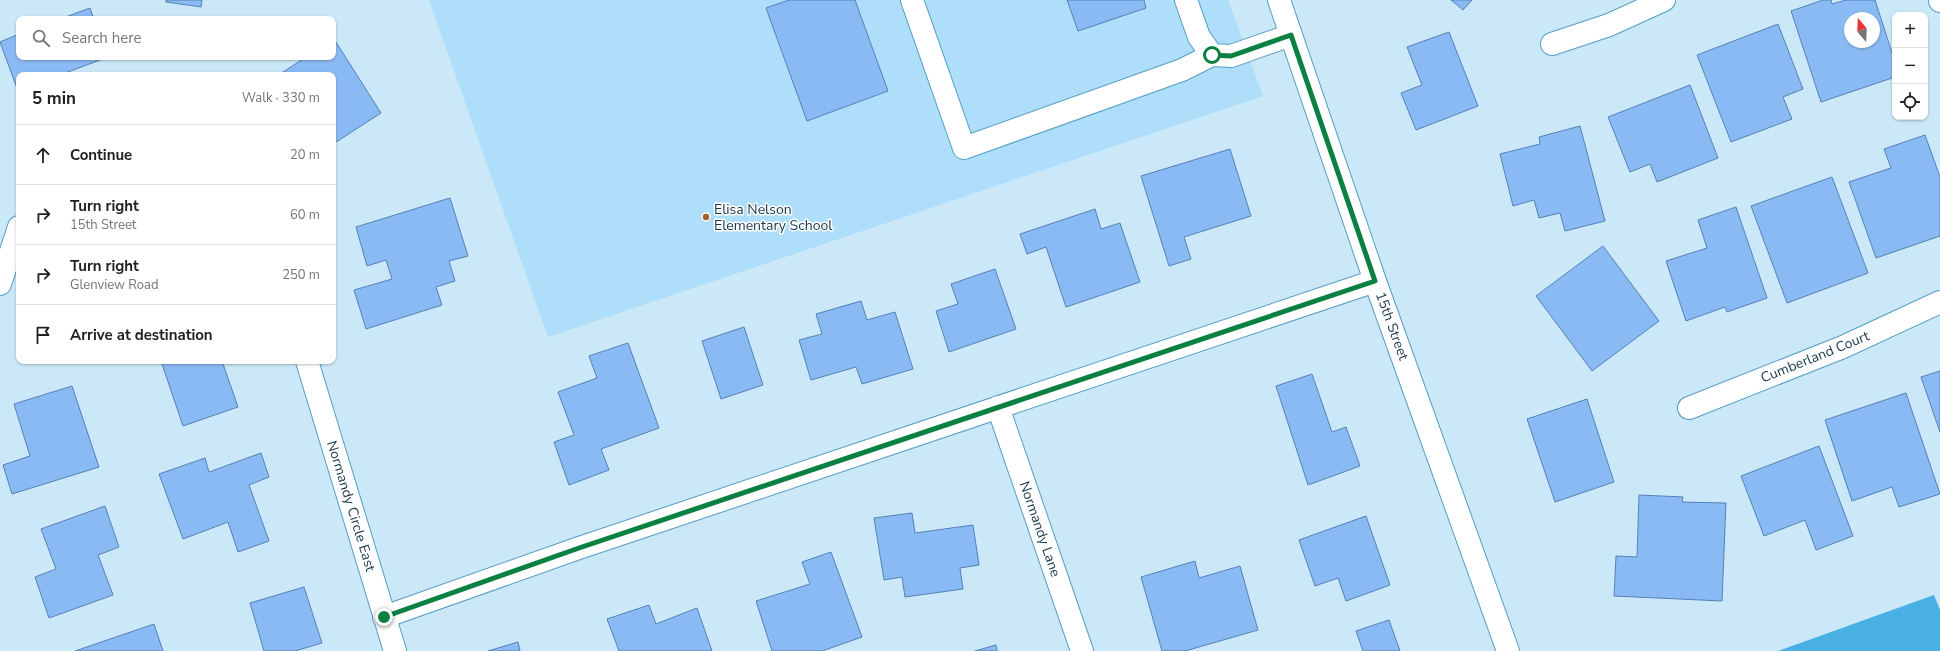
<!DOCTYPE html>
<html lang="en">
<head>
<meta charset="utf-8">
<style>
  body { margin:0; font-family:"Nunito Sans",sans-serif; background:#f6f6f6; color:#202124 }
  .controls { position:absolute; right:12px; top:12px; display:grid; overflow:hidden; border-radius:8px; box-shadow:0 1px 3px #0004 }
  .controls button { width:36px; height:36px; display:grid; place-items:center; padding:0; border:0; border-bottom:1px solid #e0e0e0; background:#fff; color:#202124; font:20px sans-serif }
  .compass { position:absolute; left:1844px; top:12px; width:36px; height:36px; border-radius:50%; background:#fff; box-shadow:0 1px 3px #0004; rotate:341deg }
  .stop { position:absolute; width:12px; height:12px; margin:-9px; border:3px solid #0b8043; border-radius:50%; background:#fff }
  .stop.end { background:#0b8043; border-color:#fff; box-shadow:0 1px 4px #0008 }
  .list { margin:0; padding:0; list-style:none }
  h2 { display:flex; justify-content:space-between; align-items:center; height:52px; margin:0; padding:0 16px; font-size:17px }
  h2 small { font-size:13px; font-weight:400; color:#757577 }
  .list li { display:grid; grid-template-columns:26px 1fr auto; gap:12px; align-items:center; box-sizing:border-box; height:60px; padding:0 16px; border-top:1px solid #e0e0e0 }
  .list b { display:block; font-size:15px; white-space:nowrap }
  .list p { margin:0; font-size:13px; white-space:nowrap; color:#757577 }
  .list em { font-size:13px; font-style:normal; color:#757577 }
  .icon { flex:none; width:22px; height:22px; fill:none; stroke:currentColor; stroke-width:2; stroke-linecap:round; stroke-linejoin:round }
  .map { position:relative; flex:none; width:1940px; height:651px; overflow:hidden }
  .search { position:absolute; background:#fff; box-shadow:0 1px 3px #0004; left:16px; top:16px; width:320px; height:44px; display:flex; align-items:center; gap:10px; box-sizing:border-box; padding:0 14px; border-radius:8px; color:#757577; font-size:15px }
  .panel { position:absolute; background:#fff; box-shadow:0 1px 3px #0004; left:16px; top:72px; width:320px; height:292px; border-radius:8px }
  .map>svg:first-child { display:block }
  .built { fill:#aedef9 }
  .water { fill:#48b0e3 }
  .building { fill:#8abaf3; stroke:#5581b6; fill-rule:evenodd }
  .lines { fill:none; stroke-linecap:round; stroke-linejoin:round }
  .minor-casing { stroke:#539ec5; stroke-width:24 }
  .minor { stroke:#fff; stroke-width:22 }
  .route { stroke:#0b8043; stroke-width:5 }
  .poi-dot { fill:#a56132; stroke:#fff; stroke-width:1.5 }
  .labels { text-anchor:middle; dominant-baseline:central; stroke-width:3; stroke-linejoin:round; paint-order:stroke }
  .poi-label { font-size:14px; fill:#173747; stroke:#fff; text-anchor:start }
  .street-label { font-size:14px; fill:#173747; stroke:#fff }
</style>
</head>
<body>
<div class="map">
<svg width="1940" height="651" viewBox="0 0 1940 651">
  <rect width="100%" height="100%" fill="#cbe8f9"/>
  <path class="built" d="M429,0h799l35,96 -715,241z"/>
  <path class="water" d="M1934,595l6,15v41h-162z"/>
  <path class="building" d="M166,0h36l-1,7 -35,-5z
    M789,0h66l33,91 -81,30 -41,-113z
    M1067,0h77l2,8 -68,23z
    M1451,0h21l-9,10z
    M1823,0h8l1,4 14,-4h29l20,62v15l-74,25 -30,-91zM1850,18h24v24h-24z
    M90,8l4,11h-34z
    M1778,24l25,65 -20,8 9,22 -61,23 -34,-87z
    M1449,32l29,74 -62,24 -15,-37 21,-8 -15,-38z
    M19,34v23h89l-48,18h-41l-1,16 -18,-49z
    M334,39l47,74 -48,31v-69l-53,-1 26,-17h27z
    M1690,85l28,73 -61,24 -7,-18 -20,8 -22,-55z
    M1580,126l25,95 -40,10 -5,-18 -21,5 -5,-18 -21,6 -13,-52 40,-10 -1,-7z
    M1925,135l15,42v59l-64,22 -27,-76 42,-14 -7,-19z
    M1230,149l21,67 -67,21 7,22 -22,7 -28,-90z
    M1832,177l36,96 -81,30 -36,-97z
    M450,198l18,58 -19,5 6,20 -19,6 6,18 -76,24 -12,-39 38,-11 -6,-19 -19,6 -11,-39z
    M1736,207l31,91 -40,14 -2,-5 -39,14 -20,-60 41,-13 -9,-28z
    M1095,209l6,20 19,-6 20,59 -74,25 -20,-60 -19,7 -7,-20z
    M1603,246l56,75 -67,50 -56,-75z
    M995,269l21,60 -67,23 -13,-41 22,-7 -7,-20z
    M861,301l6,19 28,-8 18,57 -51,15 -6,-17 -45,13 -12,-40 23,-6 -6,-20z
    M744,327l19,58 -42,14 -19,-58z
    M628,343l31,85 -58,21 8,21 -40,15 -15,-43 20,-7 -16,-43 39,-14 -8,-22z
    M161,361h61l16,46 -55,19z
    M1940,371v61l-19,-55z
    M1312,374l20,58 14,-5 14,39 -52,19 -32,-99z
    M72,386l27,81 -87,27 -9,-29 27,-9 -16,-52z
    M1906,393l34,101 -41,13 -7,-20 -40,14 -27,-81z
    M1587,399l27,83 -59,20 -28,-83z
    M1819,446l34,90 -37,14 -11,-30 -41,16 -23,-60z
    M261,453l8,24 -20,8 20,56 -31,11 -10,-30 -45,17 -24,-65 46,-16 4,14z
    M1639,495l44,2 -1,5 44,1 -4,98 -108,-5 2,-40 21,1z
    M105,506l14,41 -21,8 15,40 -64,23 -14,-41 21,-8 -15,-40z
    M912,513l3,20 58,-8 6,40 -19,3 3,21 -58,8 -3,-20 -18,3 -10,-62z
    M1366,516l24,69 -44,16 -8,-23 -23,8 -16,-46z
    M831,552l31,85 -40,14h-50l-16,-50 54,-17 -8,-22z
    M1195,561l4,17 41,-12 18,64 -73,21h-23l-21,-74z
    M304,587l18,56 -27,8h-31l-14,-48z
    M649,605l7,19 41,-16 15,43h-93l-12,-32z
    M1389,620l11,31h-37l-7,-20z
    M154,624l9,27h-88z
    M518,642l2,9h-32z
    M996,645l1,6h-22z"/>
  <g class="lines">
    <defs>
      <path id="minor" d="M912,0l52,148 218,-78 30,-15
        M1186,0l13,37 13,18 19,1 60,-21
        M1279,0l96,281 133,370
        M1940,0v1
        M1552,44l57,-19 55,-25
        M0,284l19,-57
        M307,361l88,290
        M998,407l84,244
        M1689,408l154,-61 97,-45
        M384,617l195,-69 796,-267"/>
    </defs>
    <use href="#minor" class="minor-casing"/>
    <use href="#minor" class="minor"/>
  </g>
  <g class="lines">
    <path class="route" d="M384,617l195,-69 796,-267 -84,-246 -60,21 -19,-1"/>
  </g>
  <circle class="poi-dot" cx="706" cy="217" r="4"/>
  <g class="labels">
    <g class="poi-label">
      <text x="714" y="209">Elisa Nelson<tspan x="714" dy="16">Elementary School</tspan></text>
    </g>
    <g class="street-label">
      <text transform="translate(1392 326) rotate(70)">15th Street</text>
      <text transform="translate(1815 357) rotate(-22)">Cumberland Court</text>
      <text transform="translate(351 506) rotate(73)">Normandy Circle East</text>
      <text transform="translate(1040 529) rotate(71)">Normandy Lane</text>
    </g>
  </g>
</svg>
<div class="controls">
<button>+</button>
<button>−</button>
<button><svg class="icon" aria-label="locate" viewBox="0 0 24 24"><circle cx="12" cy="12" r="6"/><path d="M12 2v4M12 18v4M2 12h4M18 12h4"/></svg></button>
</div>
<svg class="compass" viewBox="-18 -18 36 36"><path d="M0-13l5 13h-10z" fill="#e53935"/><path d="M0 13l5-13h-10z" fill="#757577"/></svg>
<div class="stop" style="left:1212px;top:55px"></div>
<div class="stop end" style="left:384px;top:617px"></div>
<div class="search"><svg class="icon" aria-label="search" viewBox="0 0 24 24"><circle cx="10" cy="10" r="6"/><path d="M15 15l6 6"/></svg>Search here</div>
<section class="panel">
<h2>5 min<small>Walk · 330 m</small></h2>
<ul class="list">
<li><svg class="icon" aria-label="ahead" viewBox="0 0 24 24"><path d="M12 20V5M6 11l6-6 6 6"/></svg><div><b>Continue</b></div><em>20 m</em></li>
<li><svg class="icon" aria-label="right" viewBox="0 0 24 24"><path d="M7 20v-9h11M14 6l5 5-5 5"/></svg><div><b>Turn right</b><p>15th Street</p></div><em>60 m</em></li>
<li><svg class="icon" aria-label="right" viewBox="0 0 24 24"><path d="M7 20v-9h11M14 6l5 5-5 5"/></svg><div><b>Turn right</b><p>Glenview Road</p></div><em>250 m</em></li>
<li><svg class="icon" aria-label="arrive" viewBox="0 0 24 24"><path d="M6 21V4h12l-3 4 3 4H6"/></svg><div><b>Arrive at destination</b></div></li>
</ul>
</section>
</div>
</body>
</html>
